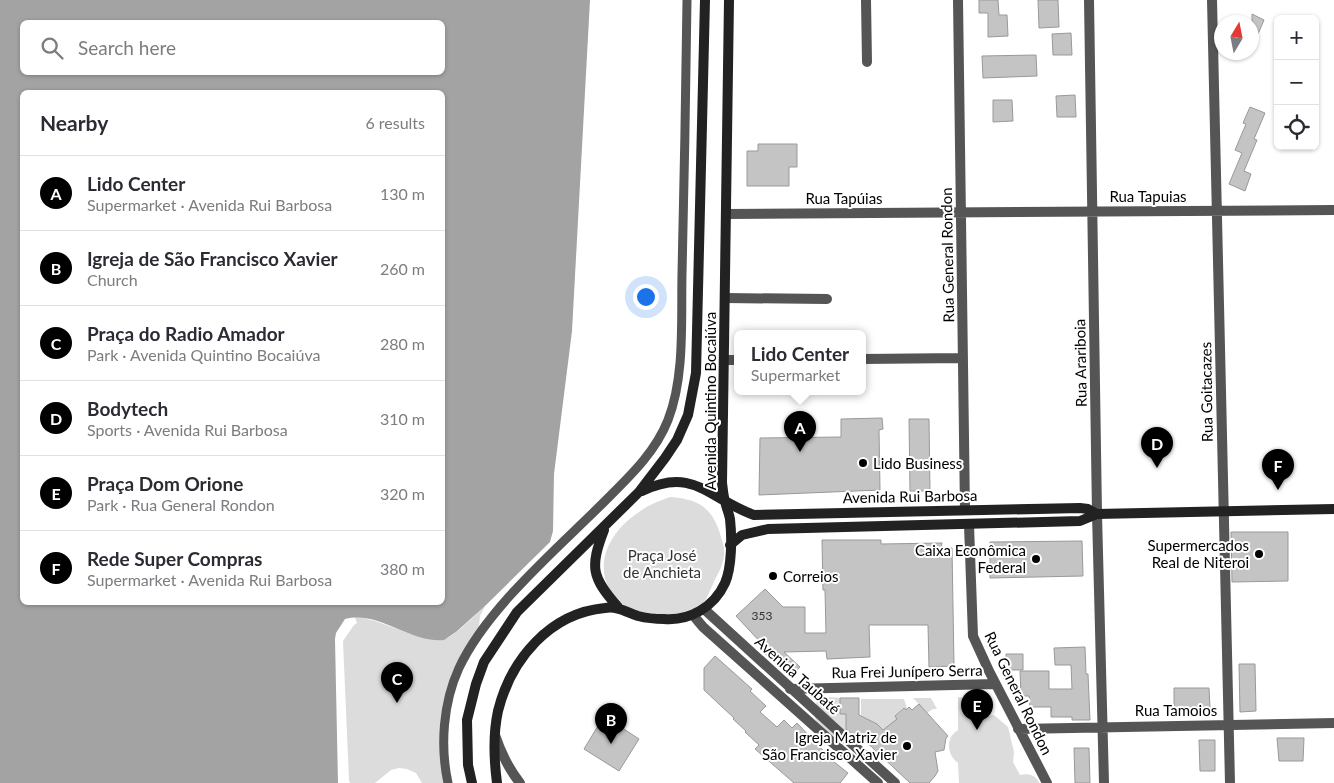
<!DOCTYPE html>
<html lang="en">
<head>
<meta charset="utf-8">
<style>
  body { margin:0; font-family:Lato,sans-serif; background:#f7f7f7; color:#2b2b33 }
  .controls { position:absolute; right:15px; top:15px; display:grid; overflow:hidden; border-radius:8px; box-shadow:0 1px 4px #0004 }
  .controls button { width:45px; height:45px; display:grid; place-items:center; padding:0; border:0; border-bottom:1px solid #e1e1e2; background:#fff; color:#2b2b33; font:25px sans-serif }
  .compass { position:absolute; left:1214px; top:15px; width:45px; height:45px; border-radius:50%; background:#fff; box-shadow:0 1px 4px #0004; rotate:10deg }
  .you { position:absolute; left:645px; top:296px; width:18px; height:18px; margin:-12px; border:4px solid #fff; border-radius:50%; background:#1a73e8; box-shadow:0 0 0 8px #1a73e833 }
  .badge { display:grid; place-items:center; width:32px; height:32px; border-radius:50%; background:#000; color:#fff; font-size:16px; font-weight:700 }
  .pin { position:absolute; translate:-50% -41px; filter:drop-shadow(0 1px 2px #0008) }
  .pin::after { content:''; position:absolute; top:26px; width:18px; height:15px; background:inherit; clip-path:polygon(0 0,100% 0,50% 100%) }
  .popup { position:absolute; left:734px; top:330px; width:132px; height:65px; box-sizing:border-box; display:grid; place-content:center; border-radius:8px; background:#fff; filter:drop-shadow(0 1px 4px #0005); font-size:16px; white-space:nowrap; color:#7c7c81 }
  .popup b { font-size:19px; color:#2b2b33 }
  .popup::after { content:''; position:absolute; left:50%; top:100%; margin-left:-10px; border:10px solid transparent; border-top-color:#fff }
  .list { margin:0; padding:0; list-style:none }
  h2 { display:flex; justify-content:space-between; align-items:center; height:65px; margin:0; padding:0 20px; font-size:21px }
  h2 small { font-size:16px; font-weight:400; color:#7c7c81 }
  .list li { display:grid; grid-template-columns:32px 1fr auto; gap:15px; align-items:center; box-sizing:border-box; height:75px; padding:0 20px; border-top:1px solid #e1e1e2 }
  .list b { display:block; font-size:19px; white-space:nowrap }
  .list p { margin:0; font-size:16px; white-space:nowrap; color:#7c7c81 }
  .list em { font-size:16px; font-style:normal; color:#7c7c81 }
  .icon { flex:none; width:28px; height:28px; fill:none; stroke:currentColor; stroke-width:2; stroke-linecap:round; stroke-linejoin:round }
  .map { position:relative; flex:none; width:1334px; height:783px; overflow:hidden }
  .search { position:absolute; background:#fff; box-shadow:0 1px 4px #0004; left:20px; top:20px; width:425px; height:55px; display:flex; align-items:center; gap:12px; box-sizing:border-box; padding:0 18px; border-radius:8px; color:#7c7c81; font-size:19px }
  .panel { position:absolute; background:#fff; box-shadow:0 1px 4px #0004; left:20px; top:90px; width:425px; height:515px; border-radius:8px }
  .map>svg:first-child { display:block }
  .green { fill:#dcdcdc }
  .water { fill:#a3a3a3; fill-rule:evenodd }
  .building { fill:#c4c4c4; stroke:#999 }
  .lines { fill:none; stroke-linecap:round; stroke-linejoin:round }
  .pedestrian { stroke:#555; stroke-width:9 }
  .minor { stroke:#555; stroke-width:10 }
  .secondary { stroke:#222; stroke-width:10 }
  .poi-dot { fill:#000; stroke:#fff; stroke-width:2 }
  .labels { text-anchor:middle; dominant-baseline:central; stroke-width:4; stroke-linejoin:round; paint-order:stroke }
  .number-label { font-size:12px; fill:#313131 }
  .street-label { font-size:15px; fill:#000; stroke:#fff }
  .poi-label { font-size:15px; fill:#000; stroke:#fff; text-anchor:end }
  .park-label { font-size:15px; fill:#333; stroke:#fff }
</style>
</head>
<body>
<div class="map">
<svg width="1334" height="783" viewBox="0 0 1334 783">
  <rect width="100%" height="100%" fill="#fff"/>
  <path class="green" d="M670,497c29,2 43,11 51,40 2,6 4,12 3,19 -1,10 -7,19 -11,28 -4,8 -8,21 -16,26 -18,11 -40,4 -59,1 -13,-1 -24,-11 -29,-22 -15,-30 4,-60 30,-77 9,-7 20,-11 31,-15z
    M485,606l-5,10 -2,21 -11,15 -21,61 2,70h-26l-6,-10 -9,-4 -8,-1 -8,2 -16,13h-25l-1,-3 -6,-139 11,-16 3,-2 -2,-6c27,1 67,29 92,21 9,-3 30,-25 38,-32z
    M829,697l11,1v16h6v21h13l1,10 -4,8c-6,-3 -9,-7 -13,-10 -13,-9 -36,-20 -27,-39 3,-6 6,-6 13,-7z
    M958,697c14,2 23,6 30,19l6,-1 14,12 6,25 -1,10 7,13c8,-2 16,0 19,8h-80l-1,-20c-11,-8 -13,-25 0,-33z
    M913,698h18l6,11h-4l-6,4z
    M861,699h43l4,12 -5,-3 -8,8 4,4 -16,10 -8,-4 -2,-4 -12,-4z"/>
  <path class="water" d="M0,0h590l-18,331 -18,143 -1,57 -3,11 -65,64 -29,26 -12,8c-35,3 -65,-30 -99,-21l-9,14 -1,6 3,144h-338zM22,22h420v50h-420zM22,92h420v510h-420z"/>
  <path class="building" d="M979,0h19l1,15h8l1,21 -20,1v-24h-9z
    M1038,0h20l1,27 -20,1z
    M1252,14l12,6 -12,28z
    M1071,33l1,22h-19l-1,-21z
    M1036,55l1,21 -54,2 -1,-22z
    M1075,95l1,22h-19l-1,-21z
    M993,100h19l1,21 -20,1z
    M1250,107l15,6 -11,26 3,1 -13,31 7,3 -6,17 -16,-7 13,-31 -7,-3 11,-26 -3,-1z
    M758,144h39v23h-8v19h-42v-35h11z
    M882,418l1,11 -4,1 1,60 -121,5 1,-57 81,-1v-18z
    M909,419h20l1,72h-20z
    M1231,532h57v49l-56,1z
    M822,540h59v4l61,-1 -1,5h11l2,118 -25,1 -1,-42h-59l1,32 -43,2 -1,-8 -42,1 16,15 -10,10 -29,-27 3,-4 -28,-30 29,-27 18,18h22v26h21l-1,-43h-2z
    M1082,541l1,35 -93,2v-36z
    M1085,647l1,27h2l2,46h-18v-3h-21v-10h-21l-1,-11h-8l-1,-25h29v18h23l-1,-24h-16l-1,-17z
    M1006,654h17v16h-17z
    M715,656l37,33 -2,2 16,15 -6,6 17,15 7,-7 8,8 5,-5 36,38 15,12 -8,10h-46l-39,-34 4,-4 -14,-13 1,-1 -13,-12 1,-1 -30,-28v-22z
    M1239,664h16l1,47 -16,1z
    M1174,688h35l1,20h-36z
    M840,698h19v17l18,9 6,6 14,-11 -2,-3 9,-8 2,2 3,-3 3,3 7,-6 29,32 -2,2 -2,12 -9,2 3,19 -3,5 -6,7h-19l-51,-48h-6l-7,-6v-15h-6z
    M604,716l35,23 -20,32 -35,-22z
    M1277,738h27l-1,23h-24z
    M1199,740h16v31h-15z
    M1074,748h15l1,35h-15z"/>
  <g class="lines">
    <path class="pedestrian" d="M448,783c-8,-37 -5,-80 11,-115 28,-60 98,-119 145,-166 25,-25 51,-49 64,-82 17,-43 13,-100 14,-146 2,-91 4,-183 5,-274"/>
    <path class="minor" d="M866,0l1,62
      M958,0l7,510
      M1089,0l8,514 7,269
      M1212,0l18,783
      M727,214l607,-4
      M725,298l102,1
      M862,359l101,-1
      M725,360h13
      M969,525l4,111 16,35 58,112
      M704,609l191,174
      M693,615l10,12 175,156
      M790,689l205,-5
      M1018,729l316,-6
      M495,735c6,18 13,33 25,48"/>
    <path class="secondary" d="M642,491c52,-25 67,8 112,24l326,-7 8,1 9,5
      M604,530c-14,37 -13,47 14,77
      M730,545l12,-10 26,-6 312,-8 17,-7 237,-5
      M472,783l-4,-18 -1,-45 9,-36 8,-22 33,-50 122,-120 26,-34 12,-18 11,-25 8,-42 9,-373
      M497,783c-3,-23 -4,-49 1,-72 13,-52 52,-98 107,-103 13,-2 21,4 33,8 8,2 18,3 26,3 26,2 50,-12 61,-36 7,-16 7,-46 5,-64 -1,-6 -4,-12 -5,-18 -2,-6 -2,-12 -3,-18l7,-483"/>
  </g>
  <g class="poi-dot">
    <circle cx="863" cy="463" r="5"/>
    <circle cx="1259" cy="554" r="5"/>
    <circle cx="1036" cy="559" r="5"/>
    <circle cx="773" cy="576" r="5"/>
    <circle cx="907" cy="746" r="5"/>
  </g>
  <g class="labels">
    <g class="number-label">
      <text x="762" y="615">353</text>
    </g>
    <g class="street-label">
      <text x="1148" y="196">Rua Tapuias</text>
      <text x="844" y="198">Rua Tapúias</text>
      <text transform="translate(947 255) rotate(-91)">Rua General Rondon</text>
      <text transform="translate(1080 363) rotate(-91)">Rua Arariboia</text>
      <text transform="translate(1206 392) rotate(-91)">Rua Goitacazes</text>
      <text transform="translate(710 401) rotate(-90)">Avenida Quintino Bocaiúva</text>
      <text transform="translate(910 496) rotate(-1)">Avenida Rui Barbosa</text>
      <text transform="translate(907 671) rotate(-1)">Rua Frei Junípero Serra</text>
      <text transform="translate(798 675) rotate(42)">Avenida Taubaté</text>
      <text transform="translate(1019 693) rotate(64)">Rua General Rondon</text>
      <text x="1176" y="710">Rua Tamoios</text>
    </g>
    <g class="poi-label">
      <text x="873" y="463" text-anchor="start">Lido Business</text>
      <text x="1249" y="545">Supermercados<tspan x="1249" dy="17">Real de Niteroi</tspan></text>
      <text x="1026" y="550">Caixa Econômica<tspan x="1026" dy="17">Federal</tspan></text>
      <text x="783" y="576" text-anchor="start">Correios</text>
      <text x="897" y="737">Igreja Matriz de<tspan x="897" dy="17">São Francisco Xavier</tspan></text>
    </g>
    <g class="park-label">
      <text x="662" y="555">Praça José<tspan x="662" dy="17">de Anchieta</tspan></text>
    </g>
  </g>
</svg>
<div class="controls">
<button>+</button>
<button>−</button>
<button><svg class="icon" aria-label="locate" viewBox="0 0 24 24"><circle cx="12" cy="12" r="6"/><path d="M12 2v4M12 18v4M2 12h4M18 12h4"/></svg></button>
</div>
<svg class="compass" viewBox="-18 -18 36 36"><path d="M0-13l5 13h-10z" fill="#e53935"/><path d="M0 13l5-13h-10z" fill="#7c7c81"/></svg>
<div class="you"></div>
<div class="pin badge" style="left:800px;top:452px">A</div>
<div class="popup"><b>Lido Center</b>Supermarket</div>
<div class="pin badge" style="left:611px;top:744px">B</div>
<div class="pin badge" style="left:397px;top:703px">C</div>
<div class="pin badge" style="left:1157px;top:468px">D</div>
<div class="pin badge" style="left:977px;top:730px">E</div>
<div class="pin badge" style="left:1278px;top:490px">F</div>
<div class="search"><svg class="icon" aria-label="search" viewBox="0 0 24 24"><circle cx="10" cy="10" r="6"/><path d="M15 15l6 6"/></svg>Search here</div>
<section class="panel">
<h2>Nearby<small>6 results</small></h2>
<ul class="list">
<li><span class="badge">A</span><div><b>Lido Center</b><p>Supermarket · Avenida Rui Barbosa</p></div><em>130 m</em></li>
<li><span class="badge">B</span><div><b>Igreja de São Francisco Xavier</b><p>Church</p></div><em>260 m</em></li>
<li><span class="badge">C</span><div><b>Praça do Radio Amador</b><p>Park · Avenida Quintino Bocaiúva</p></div><em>280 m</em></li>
<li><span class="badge">D</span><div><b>Bodytech</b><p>Sports · Avenida Rui Barbosa</p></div><em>310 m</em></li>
<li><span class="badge">E</span><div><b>Praça Dom Orione</b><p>Park · Rua General Rondon</p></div><em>320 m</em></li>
<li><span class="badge">F</span><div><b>Rede Super Compras</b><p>Supermarket · Avenida Rui Barbosa</p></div><em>380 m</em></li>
</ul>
</section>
</div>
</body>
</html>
